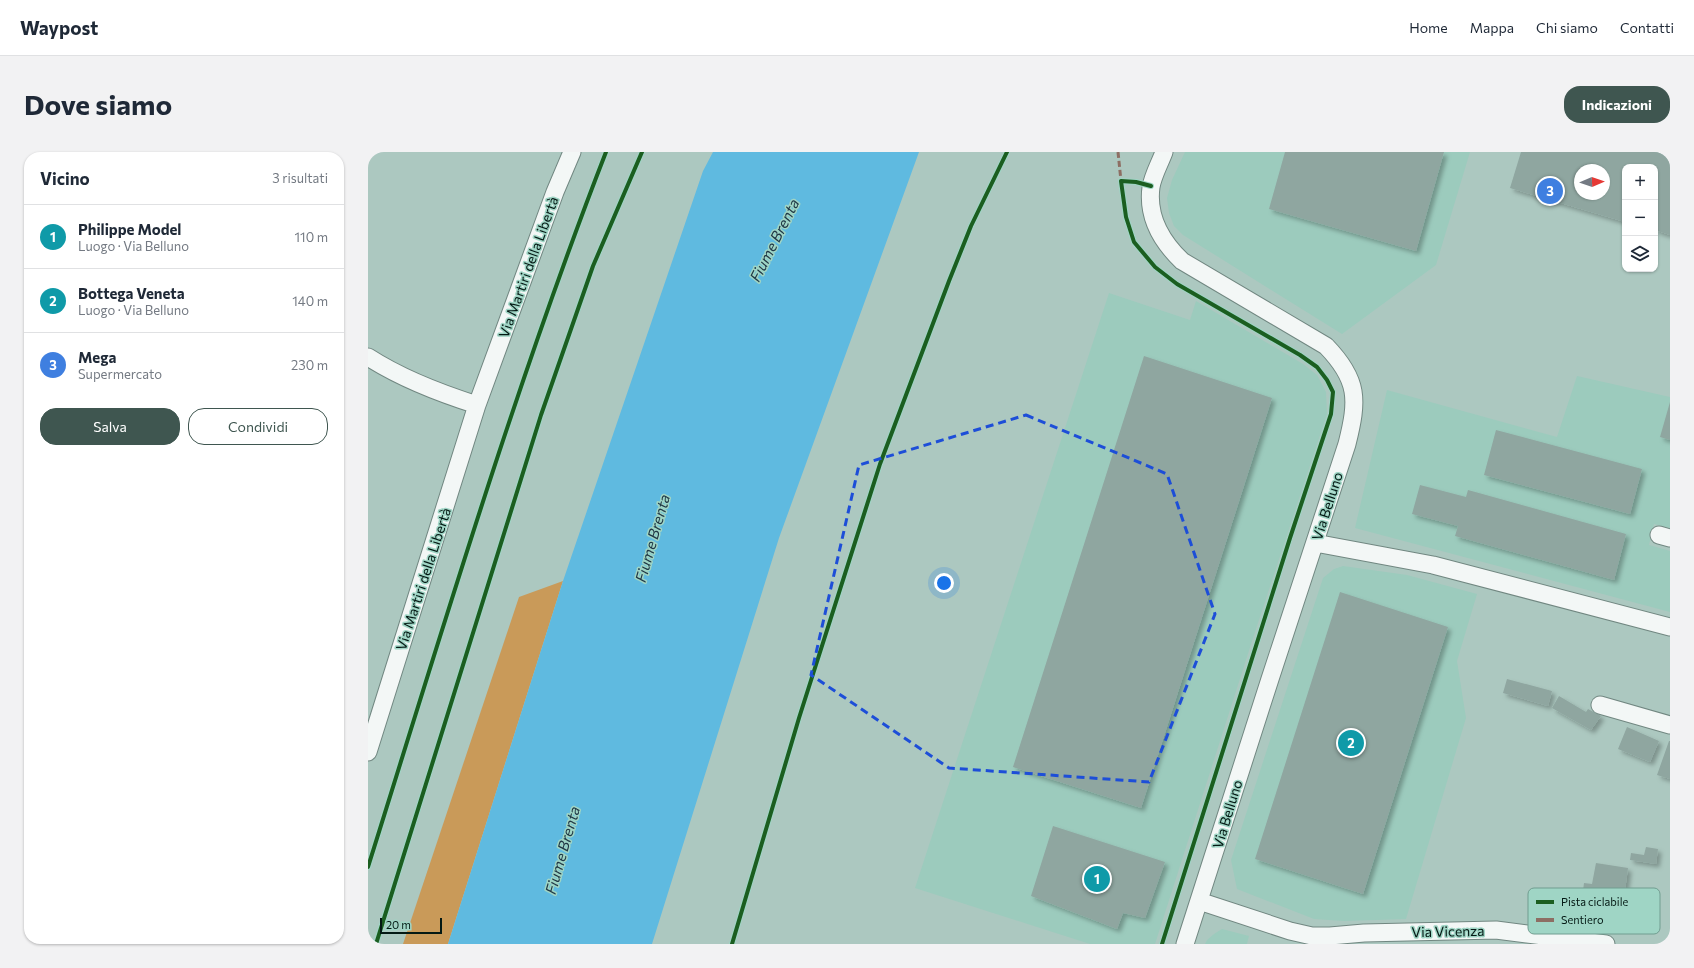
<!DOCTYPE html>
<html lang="it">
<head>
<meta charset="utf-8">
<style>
  body { margin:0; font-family:Commissioner,sans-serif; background:#f2f2f3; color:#1f2937 }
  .controls { position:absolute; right:12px; top:12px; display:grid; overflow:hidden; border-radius:8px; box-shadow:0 1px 3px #0004 }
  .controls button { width:36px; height:36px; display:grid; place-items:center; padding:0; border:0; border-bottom:1px solid #e0e1e3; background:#fff; color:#1f2937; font:20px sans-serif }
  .compass { position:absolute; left:1206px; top:12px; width:36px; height:36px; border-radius:50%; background:#fff; box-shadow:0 1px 3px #0004; rotate:88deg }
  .scale { position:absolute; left:12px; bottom:10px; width:62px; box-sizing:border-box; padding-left:4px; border:2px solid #041914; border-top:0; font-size:11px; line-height:14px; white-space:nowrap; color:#041914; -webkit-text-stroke:3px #9fd5c5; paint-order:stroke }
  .you { position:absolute; left:576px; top:431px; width:14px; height:14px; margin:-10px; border:3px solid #fff; border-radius:50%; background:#1a73e8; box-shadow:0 0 0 6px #1a73e833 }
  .badge { display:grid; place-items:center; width:26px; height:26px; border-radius:50%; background:#3f5650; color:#fff; font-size:13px; font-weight:700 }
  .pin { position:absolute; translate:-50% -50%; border:2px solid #fff; box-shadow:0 1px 4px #0006 }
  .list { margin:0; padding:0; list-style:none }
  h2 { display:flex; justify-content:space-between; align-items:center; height:52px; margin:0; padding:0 16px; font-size:17px }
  h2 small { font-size:13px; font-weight:400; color:#747a83 }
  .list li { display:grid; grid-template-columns:26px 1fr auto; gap:12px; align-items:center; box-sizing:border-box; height:64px; padding:0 16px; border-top:1px solid #e0e1e3 }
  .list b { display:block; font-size:15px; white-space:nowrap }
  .list p { margin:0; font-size:13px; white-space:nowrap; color:#747a83 }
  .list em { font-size:13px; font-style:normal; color:#747a83 }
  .actions { display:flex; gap:8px; padding:12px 16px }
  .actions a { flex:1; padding:9px 0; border:1px solid #3f5650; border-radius:16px; text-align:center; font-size:14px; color:#3f5650 }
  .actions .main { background:#3f5650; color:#fff }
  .icon { flex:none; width:22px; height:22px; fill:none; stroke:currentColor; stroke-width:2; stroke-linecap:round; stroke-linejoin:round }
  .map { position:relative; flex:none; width:1302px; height:792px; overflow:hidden; border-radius:16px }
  header { display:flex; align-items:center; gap:24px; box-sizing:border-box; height:56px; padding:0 20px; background:#fff; border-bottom:1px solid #e0e1e3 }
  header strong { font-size:19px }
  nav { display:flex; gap:22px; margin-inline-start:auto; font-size:14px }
  .intro { display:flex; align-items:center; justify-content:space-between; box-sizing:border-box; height:96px; padding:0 24px }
  h1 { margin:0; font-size:28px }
  .button { padding:10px 18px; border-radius:16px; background:#3f5650; color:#fff; font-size:14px; font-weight:700 }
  main { display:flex; gap:24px; padding:0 24px }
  aside { flex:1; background:#fff; border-radius:16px; box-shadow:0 1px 3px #0004 }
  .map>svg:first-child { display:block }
  .built { fill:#9ccbbd }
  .forest { fill:#c99a59 }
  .water { fill:#5fbae0 }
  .building { fill:#8fa6a0; fill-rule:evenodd; filter:url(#shadow) }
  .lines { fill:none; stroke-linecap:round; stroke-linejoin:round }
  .street-casing { stroke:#718781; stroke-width:19 }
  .street { stroke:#f3f7f6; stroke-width:17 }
  .quiet { stroke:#8d6e63; stroke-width:3; stroke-dasharray:6 3; stroke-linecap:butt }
  .cycleway-casing { stroke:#9fd5c5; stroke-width:6 }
  .cycleway { stroke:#1b5e20; stroke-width:4 }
  .marked { fill:none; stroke:#1d4ed8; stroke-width:3; stroke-dasharray:8 5; stroke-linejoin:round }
  .labels { text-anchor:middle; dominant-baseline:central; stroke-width:3; stroke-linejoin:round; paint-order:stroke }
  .street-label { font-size:14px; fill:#041914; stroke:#9fd5c5 }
  .water-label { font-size:15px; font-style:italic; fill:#203846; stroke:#9fd5c5 }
  .key { fill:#9fd5c5; stroke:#709d90; stroke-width:1 }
  .key-label { font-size:11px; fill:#041914 }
</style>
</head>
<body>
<header>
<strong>Waypost</strong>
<nav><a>Home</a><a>Mappa</a><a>Chi siamo</a><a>Contatti</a></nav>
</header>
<div class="intro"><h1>Dove siamo</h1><a class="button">Indicazioni</a></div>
<main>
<aside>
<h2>Vicino<small>3 risultati</small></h2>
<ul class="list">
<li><span class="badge" style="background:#0f9aa8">1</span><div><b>Philippe Model</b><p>Luogo · Via Belluno</p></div><em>110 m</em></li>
<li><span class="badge" style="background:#0f9aa8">2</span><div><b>Bottega Veneta</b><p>Luogo · Via Belluno</p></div><em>140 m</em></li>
<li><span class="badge" style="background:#3f7fe0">3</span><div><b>Mega</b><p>Supermercato</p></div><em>230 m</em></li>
</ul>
<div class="actions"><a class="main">Salva</a><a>Condividi</a></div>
</aside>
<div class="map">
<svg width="1302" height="792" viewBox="0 0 1302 792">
  <defs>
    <filter id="shadow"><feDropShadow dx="3.5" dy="3.5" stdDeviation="2" flood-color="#0004"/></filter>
  </defs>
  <rect width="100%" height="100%" fill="#acc8c0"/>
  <path class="built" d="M817,0h285l-34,113 -94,69 -159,-99 -9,-9 -5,-13 -2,-15 5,-18z
    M741,141l81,27 6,-19 107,63 14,11 9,17 1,22 -73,221 -99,309h-65l-175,-56z
    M1209,224l93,21v131l-16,-4 -5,21 21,6v61l-315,-84 32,-138 170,47z
    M975,414l64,9 70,19 -20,67 9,57 -60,201 -62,2 -30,-2 -77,-30 -6,-29 92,-282 11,-9z
    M854,777l27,7 -2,8h-42l2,-4 7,-6z"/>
  <path class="forest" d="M195,429l-115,363h-45l116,-347z"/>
  <path class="water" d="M345,0h206l-140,386 -127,406h-204l115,-363 140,-410z"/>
  <path class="building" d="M917,0h159l-28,99 -147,-42z
    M1153,0h149v83l-15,-5v-63h-30v55l-115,-34zM1212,18h24v24h-24z
    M776,204l128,42 -131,410 -128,-41z
    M1302,250v38l-10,-3z
    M1128,278l146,39 -12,45 -146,-39z
    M1052,333l46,12 2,-7 158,44 -12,46 -159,-44 3,-10 -46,-12z
    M972,440l108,35 -85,267 -108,-35z
    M1139,527l45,12 -4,15 -45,-13z
    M1191,544l27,16 2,-3 13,7 -10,14 -39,-22z
    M1259,575l32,14 -9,21 -32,-13z
    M1301,589h1v38l-13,-4z
    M685,674l112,36 -20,56 -22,-5 -6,16 -86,-33z
    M1278,695l12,2 -2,15 -26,-4 1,-7 13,2z
    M1228,711l32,5 -6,45 -41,-6 3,-24 8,1z"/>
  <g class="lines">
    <defs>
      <path id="street" d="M796,0c-4,11 -11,23 -13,35 -4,30 10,54 31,74l144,85c33,34 32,54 21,98l-77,235 -85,265
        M0,205c34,22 71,36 109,48
        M1291,383l11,3
        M947,391l118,22 237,62
        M1232,553l70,20
        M0,600l109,-347 78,-213 17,-40
        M831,749l91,30 22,5h18l34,-3 132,-3 110,14"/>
    </defs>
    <use href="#street" class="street-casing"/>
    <use href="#street" class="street"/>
    <path class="quiet" d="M750,0l3,29"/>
    <defs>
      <path id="cycleway" d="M783,34l-15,-4 -15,-1 5,36 8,25 21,25 22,17 123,71 17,12 10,13 6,12 -2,22 -41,124 -128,406
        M0,715c75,-239 147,-481 238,-715
        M8,792l165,-529 52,-149 49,-114
        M364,792l67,-226 81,-254 69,-183 22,-55 36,-74"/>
    </defs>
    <use href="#cycleway" class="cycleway-casing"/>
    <use href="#cycleway" class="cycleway"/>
  </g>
  <path class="marked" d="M658,263l141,59 48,140 -66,168 -200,-14 -138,-93 48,-210z"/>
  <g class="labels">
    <g class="street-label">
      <text transform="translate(160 115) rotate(-70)">Via Martiri della Libertà</text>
      <text transform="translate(959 354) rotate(-72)">Via Belluno</text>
      <text transform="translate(55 427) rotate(-72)">Via Martiri della Libertà</text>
      <text transform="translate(859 662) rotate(-73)">Via Belluno</text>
      <text transform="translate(1080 779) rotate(-1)">Via Vicenza</text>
    </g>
    <g class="water-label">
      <text transform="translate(406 88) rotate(-63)">Fiume Brenta</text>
      <text transform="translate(284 386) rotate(-74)">Fiume Brenta</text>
      <text transform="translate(194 698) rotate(-74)">Fiume Brenta</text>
    </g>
  </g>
  <rect x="1160" y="736" width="132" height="46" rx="6" class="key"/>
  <rect x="1168" y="748" width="18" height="4" fill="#1b5e20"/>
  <rect x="1168" y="766" width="18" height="4" fill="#8d6e63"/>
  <g class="key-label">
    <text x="1193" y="754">Pista ciclabile</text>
    <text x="1193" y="772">Sentiero</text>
  </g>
</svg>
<div class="controls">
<button>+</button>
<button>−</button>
<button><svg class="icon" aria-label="layers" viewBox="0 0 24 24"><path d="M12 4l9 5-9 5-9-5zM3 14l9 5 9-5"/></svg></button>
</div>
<svg class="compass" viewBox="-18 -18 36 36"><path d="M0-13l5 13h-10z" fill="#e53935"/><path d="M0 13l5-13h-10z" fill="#747a83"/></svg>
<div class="scale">20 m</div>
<div class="you"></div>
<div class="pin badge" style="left:729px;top:727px;background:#0f9aa8">1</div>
<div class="pin badge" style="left:983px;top:591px;background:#0f9aa8">2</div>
<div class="pin badge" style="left:1182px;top:39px;background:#3f7fe0">3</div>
</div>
</main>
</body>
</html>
